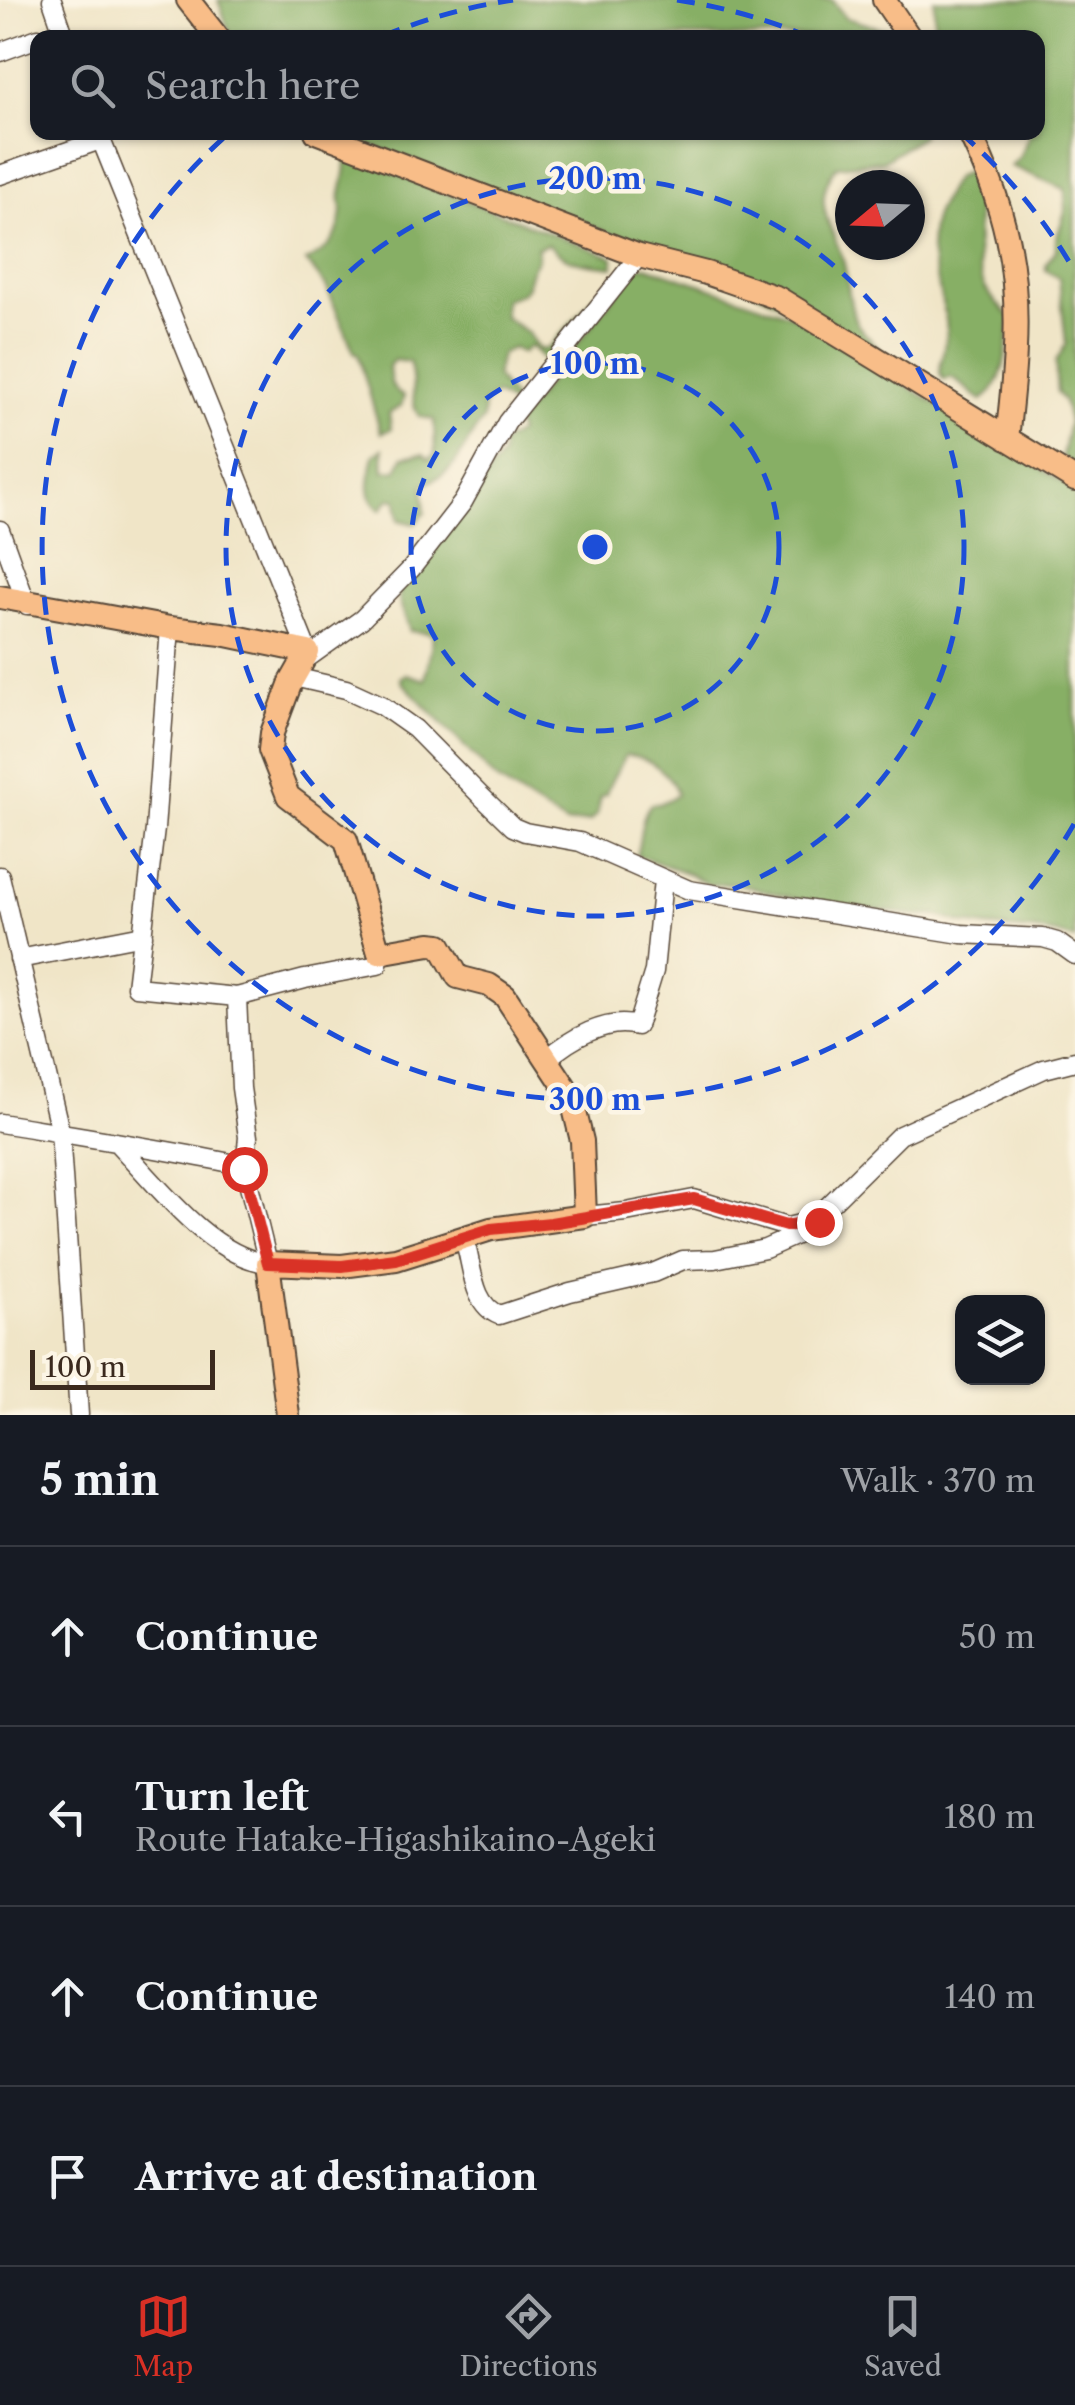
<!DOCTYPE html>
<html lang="en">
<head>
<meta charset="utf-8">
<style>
  body { margin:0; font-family:"Libre Caslon Text",serif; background:#20242c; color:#f1f3f6 }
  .controls { position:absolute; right:30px; bottom:30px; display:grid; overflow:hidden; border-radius:20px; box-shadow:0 2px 8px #0004 }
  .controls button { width:90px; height:90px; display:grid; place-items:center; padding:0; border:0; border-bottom:2px solid #363941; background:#171b24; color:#f1f3f6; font:50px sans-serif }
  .compass { position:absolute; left:835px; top:170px; width:90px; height:90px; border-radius:50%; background:#171b24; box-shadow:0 2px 8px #0004; rotate:251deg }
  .scale { position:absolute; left:30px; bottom:25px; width:185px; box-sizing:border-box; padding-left:10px; border:5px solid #3b2a1e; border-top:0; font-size:28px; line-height:35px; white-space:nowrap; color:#3b2a1e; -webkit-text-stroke:8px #fcf5e5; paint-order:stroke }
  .stop { position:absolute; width:30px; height:30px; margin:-22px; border:8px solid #d93025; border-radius:50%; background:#fff }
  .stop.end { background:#d93025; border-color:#fff; box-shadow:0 2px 10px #0008 }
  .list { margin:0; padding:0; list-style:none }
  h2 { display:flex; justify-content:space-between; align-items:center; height:130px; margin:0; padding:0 40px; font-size:42px }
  h2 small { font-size:32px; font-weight:400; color:#9ea1a6 }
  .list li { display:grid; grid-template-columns:65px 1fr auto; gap:30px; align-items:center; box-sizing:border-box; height:180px; padding:0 40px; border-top:2px solid #363941 }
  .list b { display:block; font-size:38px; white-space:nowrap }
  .list p { margin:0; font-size:32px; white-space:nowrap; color:#9ea1a6 }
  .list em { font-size:32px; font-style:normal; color:#9ea1a6 }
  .icon { flex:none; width:55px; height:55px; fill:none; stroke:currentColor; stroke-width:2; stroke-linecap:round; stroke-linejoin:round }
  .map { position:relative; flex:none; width:1075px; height:1415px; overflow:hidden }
  .search { position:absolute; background:#171b24; box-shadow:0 2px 8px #0004; left:30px; right:30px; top:30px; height:110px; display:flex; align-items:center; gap:25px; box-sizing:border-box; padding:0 35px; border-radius:20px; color:#9ea1a6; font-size:38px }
  .sheet { height:850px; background:#171b24 }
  nav { display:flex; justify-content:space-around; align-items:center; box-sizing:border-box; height:140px; border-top:2px solid #363941; background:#171b24; font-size:28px; color:#9ea1a6 }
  nav a { display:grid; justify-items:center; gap:5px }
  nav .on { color:#d93025 }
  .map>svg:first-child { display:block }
  .forest { fill:#87af65; stroke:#616c42; stroke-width:2.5 }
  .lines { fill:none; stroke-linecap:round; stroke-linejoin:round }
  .minor-casing { stroke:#564637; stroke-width:21 }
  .major-casing { stroke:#564637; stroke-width:26 }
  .minor { stroke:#fff; stroke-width:18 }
  .major { stroke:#f8bd88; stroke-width:22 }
  .route { stroke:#d93025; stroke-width:12 }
  .ring { fill:none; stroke:#1d4ed8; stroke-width:5; stroke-dasharray:18 12 }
  .centre { fill:#1d4ed8; stroke:#fcf5e5; stroke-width:5 }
  .ring-label { font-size:30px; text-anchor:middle; font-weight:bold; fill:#1d4ed8; stroke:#fcf5e5; stroke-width:9; stroke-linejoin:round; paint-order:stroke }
</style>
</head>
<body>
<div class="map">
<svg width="1075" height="1415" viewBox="0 0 1075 1415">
  <rect width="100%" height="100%" fill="#fcf5e5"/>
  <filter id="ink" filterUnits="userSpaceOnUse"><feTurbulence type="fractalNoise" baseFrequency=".01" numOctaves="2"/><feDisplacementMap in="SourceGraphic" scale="20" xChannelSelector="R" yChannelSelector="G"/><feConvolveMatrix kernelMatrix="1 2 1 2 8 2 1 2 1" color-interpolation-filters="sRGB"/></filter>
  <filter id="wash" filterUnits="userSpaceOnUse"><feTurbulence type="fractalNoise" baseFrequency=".0048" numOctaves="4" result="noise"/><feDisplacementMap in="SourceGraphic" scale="40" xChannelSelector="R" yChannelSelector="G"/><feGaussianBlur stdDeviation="2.25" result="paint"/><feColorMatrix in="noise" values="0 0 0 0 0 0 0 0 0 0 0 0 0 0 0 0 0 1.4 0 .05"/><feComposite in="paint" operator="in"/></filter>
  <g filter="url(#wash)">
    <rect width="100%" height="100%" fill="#f0e5c7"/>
    <path class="forest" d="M218,0h614l14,18 44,13 1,6h-660z
      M934,0h141l-1,466 -12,-9 7,-36 -5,-19 -7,-10 -1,-14v-16l10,-19 -7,-65 -13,-8v-6l10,-14v-10l10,-31 -1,-20 -54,-23 8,-8 11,-25 8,-1v-94l-103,-1z
      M351,132h570l1,4 -39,25 -46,5c-28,36 -5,58 6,94 6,20 5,43 13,62 6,11 18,19 25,30l-170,-82 -361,-132z
      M355,158l258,99v10c-28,-4 -45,-2 -65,-23l-11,4 1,11c-19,24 2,30 -33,40l-1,18 24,16 10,16h9c17,-18 33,-35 49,-54h6l-56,67 -16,-16 -8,7 -9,-5 -12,6 -5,22 19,26 -3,3 -16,-11 -12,10 -1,16c-14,15 -18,33 -32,48 -8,8 -19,12 -28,18l2,27 -10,11 -16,-4 -2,-21 -9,1 -7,10c-19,-14 -11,-34 -7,-55l9,-6 1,22 13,-1 6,-13 20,-3 6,5 6,-5 -1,-34 -15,-4c-10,-15 -3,-36 -10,-54l-15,-2 -5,6c1,13 1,25 15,30l-3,10 -12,7 2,16 -10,4 -23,-79 -4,-2 -28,-66 -20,-25c23,-10 34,-25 36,-50 0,-6 -2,-12 -1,-17 2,-11 5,-20 5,-32z
      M968,172l9,9c3,31 -8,86 12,113 6,8 15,16 22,24 -4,26 -5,68 -29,82 -12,-5 -18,-17 -31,-23l-7,3 -4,-6c0,-19 9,-34 6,-54 -7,-44 -29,-79 -3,-121 8,-13 8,-23 25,-27z
      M646,266l148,50 281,174v450c-36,-15 -79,-7 -117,-18 -14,-4 -21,-8 -37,-6l-120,-16 -67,-17 -25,2 -19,-11 -54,-19c6,-16 3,-38 15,-51h8l18,-9c-4,-21 -31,-40 -51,-40 -6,12 -17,27 -20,39l-5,2 -4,19 -7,6 -24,3 -68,-43 -96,-99 -1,-4 5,-4 19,6 8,-43 -3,-4 -20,-2 -11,-31 1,-11 102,-134v-12l17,-10 -3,-8 120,-158z"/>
  </g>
  <g filter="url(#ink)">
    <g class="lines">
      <defs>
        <path id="minor" d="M52,0l13,38
          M0,52l38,-14
          M98,132l210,520
          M0,175l100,-35
          M0,530l27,75
          M170,628l-15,201 -19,158 101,10 68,-18 73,-14 1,-12
          M308,652l1,5 53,-38 49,-50 52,-67 44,-80 132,-166
          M300,665l-6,12 52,12 35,16 34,24 66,67 32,31 12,5 55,10 109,48 272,44 82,4 14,4 18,13
          M0,876l60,255 19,284
          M19,959l124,-24
          M547,1059c23,-20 60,-42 90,-33l17,-55 9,-91
          M0,1123c79,13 157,25 235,41l10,5
          M118,1144c38,40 94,114 150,119l-23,-94 3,-32 -7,-49 -4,-91
          M585,1216l41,-4 68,-13 93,28 26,-6 87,-86 144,-66 31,-8
          M464,1239c9,25 7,65 35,76l71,-23 83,-19 30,-13 32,-1 50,-10 45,-20"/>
        <path id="major" d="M188,0l30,38
          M884,0l26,38
          M316,132l323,124 67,17 72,25 297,182
          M969,132c55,114 52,185 38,307
          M0,597l170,31 52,6 86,18 -17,30 -19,51 -2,17 18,46 58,44 33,113 51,-9 10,1 18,32 31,8 16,11 66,100 11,45 3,75 -94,13 -95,30 -54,7 -74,-3 20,152"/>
      </defs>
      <use href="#minor" class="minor-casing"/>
      <use href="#major" class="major-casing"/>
      <use href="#minor" class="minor"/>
      <use href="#major" class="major"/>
    </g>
  </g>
  <g class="lines" filter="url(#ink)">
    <path class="route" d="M244,1169l24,94 74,3 54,-7 95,-30 60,-6 143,-24 92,27 28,-5 9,-7 -4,8"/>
  </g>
  <g class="ring">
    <circle cx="595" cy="547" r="184"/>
    <circle cx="595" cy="547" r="369"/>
    <path d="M1074 824A553 553 0 1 1 229 133M383 36A553 553 0 0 1 513 0M677 0A553 553 0 0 1 807 36M961 133A553 553 0 0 1 1074 270"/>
  </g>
  <circle cx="595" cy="547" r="15" class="centre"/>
  <g class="ring-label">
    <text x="595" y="189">200 m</text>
    <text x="595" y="374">100 m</text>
    <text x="595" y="1110">300 m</text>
  </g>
</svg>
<div class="controls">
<button><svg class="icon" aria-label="layers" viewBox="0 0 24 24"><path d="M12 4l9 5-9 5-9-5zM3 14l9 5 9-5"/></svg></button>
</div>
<svg class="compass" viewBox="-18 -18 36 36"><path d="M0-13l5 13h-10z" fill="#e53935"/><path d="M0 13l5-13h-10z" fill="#9ea1a6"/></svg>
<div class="scale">100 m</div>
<div class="stop" style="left:244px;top:1169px"></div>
<div class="stop end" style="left:819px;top:1222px"></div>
<div class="search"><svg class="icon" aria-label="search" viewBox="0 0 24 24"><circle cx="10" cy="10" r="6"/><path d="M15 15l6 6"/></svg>Search here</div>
</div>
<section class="sheet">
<h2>5 min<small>Walk · 370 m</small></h2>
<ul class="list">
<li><svg class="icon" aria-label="ahead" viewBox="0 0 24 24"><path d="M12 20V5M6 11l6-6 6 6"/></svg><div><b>Continue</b></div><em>50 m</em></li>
<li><svg class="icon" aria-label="left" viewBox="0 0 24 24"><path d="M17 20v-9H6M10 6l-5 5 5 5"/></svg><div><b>Turn left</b><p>Route Hatake-Higashikaino-Ageki</p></div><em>180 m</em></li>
<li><svg class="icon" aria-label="ahead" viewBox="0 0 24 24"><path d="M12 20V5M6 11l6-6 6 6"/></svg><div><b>Continue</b></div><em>140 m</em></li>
<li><svg class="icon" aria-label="arrive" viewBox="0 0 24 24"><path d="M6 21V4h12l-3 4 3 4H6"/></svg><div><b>Arrive at destination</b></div></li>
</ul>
</section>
<nav>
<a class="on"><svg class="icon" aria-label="map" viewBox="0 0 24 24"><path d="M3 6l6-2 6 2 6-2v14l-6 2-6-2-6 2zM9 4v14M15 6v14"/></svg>Map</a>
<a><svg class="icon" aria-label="directions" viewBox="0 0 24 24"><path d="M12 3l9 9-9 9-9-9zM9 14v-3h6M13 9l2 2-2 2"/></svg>Directions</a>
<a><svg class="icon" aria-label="saved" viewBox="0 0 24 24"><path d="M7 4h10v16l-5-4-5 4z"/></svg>Saved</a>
</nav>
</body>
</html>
